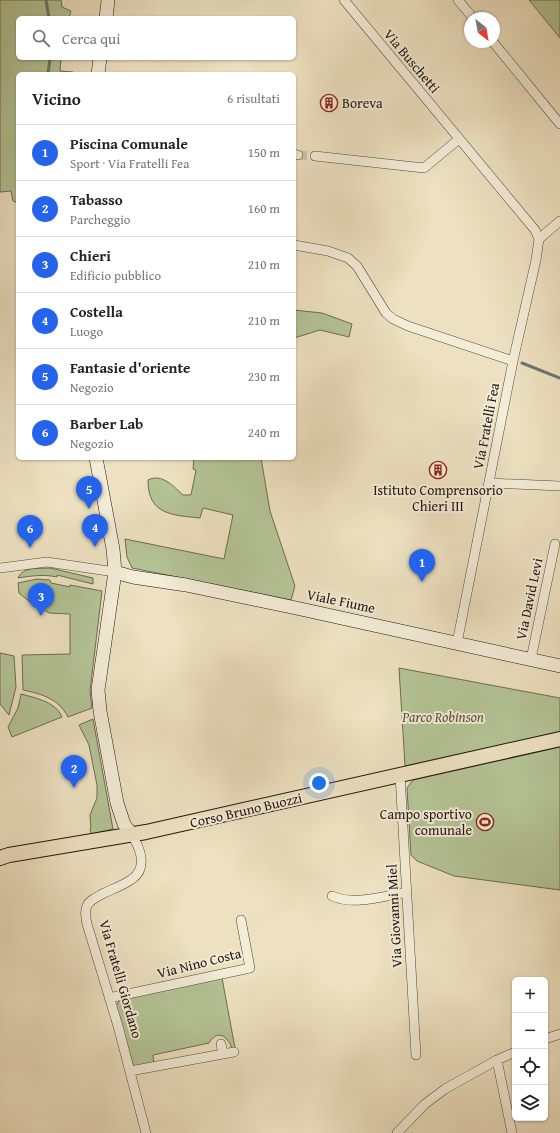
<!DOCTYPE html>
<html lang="it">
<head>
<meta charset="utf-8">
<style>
  body { margin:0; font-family:"Gentium Book Plus",serif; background:#f2f2f2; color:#222 }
  .controls { position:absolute; right:12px; bottom:12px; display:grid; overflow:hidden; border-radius:6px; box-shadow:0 1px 3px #0004 }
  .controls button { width:36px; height:36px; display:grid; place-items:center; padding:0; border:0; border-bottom:1px solid #e0e0e0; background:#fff; color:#222; font:20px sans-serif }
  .compass { position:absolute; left:464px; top:12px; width:36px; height:36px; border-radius:50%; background:#fff; box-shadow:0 1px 3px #0004; rotate:149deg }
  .you { position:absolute; left:319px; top:783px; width:14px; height:14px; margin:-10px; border:3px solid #fff; border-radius:50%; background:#1a73e8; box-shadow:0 0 0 6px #1a73e833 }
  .badge { display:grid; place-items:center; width:26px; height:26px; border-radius:50%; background:#2563eb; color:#fff; font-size:13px; font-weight:700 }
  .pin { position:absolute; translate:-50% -33px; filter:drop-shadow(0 1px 2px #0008) }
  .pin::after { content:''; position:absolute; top:21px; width:14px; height:12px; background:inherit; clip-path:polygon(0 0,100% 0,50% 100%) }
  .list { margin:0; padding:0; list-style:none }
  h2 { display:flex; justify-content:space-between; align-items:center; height:52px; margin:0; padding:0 16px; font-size:17px }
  h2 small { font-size:13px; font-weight:400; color:#767676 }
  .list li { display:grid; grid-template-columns:26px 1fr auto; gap:12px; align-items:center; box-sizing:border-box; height:56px; padding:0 16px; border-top:1px solid #e0e0e0 }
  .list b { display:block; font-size:15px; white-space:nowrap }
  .list p { margin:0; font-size:13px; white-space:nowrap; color:#767676 }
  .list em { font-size:13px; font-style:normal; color:#767676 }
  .icon { flex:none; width:22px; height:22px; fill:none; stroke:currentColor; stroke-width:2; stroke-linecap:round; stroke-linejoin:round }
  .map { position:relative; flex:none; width:560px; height:1133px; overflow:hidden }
  .search { position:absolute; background:#fff; box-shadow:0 1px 3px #0004; left:16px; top:16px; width:280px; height:44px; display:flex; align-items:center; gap:10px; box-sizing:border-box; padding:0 14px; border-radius:6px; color:#767676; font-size:15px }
  .panel { position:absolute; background:#fff; box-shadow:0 1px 3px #0004; left:16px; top:72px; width:280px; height:388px; border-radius:6px }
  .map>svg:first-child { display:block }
  .green { fill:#b4c496; stroke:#6b6c52 }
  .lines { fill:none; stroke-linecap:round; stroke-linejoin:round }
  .stream { stroke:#6a7873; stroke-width:3 }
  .street-tunnel { stroke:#cfc2a6; stroke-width:9; stroke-dasharray:9 4.5; stroke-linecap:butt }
  .street-casing { stroke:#55463b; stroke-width:10 }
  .secondary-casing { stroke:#22130e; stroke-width:14 }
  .primary-casing { stroke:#22130e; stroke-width:16 }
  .street { stroke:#f3ecd7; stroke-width:9 }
  .secondary { stroke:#f3ecd7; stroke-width:13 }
  .primary { stroke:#ede1c1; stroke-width:14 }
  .labels { text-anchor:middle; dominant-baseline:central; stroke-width:4; stroke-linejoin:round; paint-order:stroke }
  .street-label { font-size:14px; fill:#22130e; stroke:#f3ecd7 }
  .poi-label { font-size:14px; fill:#22130e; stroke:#f3ecd7; text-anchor:start }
  .park-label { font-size:14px; font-style:italic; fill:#55513e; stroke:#f3ecd7 }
</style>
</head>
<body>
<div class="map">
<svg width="560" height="1133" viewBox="0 0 560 1133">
  <rect width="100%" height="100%" fill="#ede1c1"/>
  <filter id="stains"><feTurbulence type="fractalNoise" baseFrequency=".005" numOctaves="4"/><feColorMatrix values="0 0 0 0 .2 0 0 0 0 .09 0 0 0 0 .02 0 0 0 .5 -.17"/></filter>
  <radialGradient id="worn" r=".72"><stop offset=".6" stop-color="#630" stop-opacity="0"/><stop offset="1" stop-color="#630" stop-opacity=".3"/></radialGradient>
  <path class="green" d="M0,0h61l1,7 9,4 -2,7h-51v40h43l-1,13 13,1v2h-55v129l-5,-2 -2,-10 -11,1z
    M529,0h31v38z
    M294,310l28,3 30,11 -3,13 -29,-7 -26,8z
    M194,458h67l9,53 25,75 -4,14 -159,-32 -5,-11 -2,-18 99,20 9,-44 -30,-7 -3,10c-28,-3 -52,-3 -52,-38 14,-7 25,6 35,15h8l5,-25 -3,-1z
    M50,568l43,10v6l-36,-9v2c-14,-3 -26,-1 -39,1 5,-12 22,-9 32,-10z
    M37,579l13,1 1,3 19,4v-2l32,6 -12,100 2,17 -24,9c-9,-18 -26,-23 -45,-27l-1,-35 48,-1v-40l-21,-1 -11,-7 -7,-3 -12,-10 -1,-10z
    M0,653l14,3 2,31 -7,28 -9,-11z
    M399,668l161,30v34l-155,34z
    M21,694c15,4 35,8 41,23l-50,20 -4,-10 10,-19z
    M93,719l20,110 -22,5 -1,-5 1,-1 -1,-13 7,-17v-13l-8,-40 -10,-20z
    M560,747v143l-106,-14 -37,-15 -6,-6 -4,-67 6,-8z
    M222,978l13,70h-3c-5,-12 -14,-19 -23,-5l-56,12 1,9 -20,4 -18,-62 3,-5 3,-2z"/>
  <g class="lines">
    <path class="stream" d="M46,0l3,18
      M48,74l2,-16
      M522,363l38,15"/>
    <path class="street-tunnel" d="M298,155l17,1"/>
    <defs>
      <path id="street" d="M344,0l191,230 4,9
        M458,0l15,18
        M493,42l67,82
        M294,154l4,1
        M315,156l109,12 35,-29
        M539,239l21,-18
        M294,245l34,6 20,7 9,8 29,47 7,6 15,7 105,35
        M489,483l71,3
        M0,568l47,-6 68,10
        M457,643l56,-282 23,-101 3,-21
        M531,659l24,-115
        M400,775l16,280
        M132,835c8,13 16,33 0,44 -8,6 -19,10 -28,14 -6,4 -14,6 -17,13 -3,6 -1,12 0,18l31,102 28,107
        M332,896c23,10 51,0 75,-4
        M109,998l141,-30 -9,-48
        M545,1039l15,-5
        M223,1054l11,-2
        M497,1060l15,73
        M130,1071l93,-17 -2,-10
        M397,1133l28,-29 20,-15 52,-29 18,-8"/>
      <path id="secondary" d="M106,18l2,-18
        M98,74l2,-16
        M96,458l17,91 2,23 -17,118 2,21 17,92 7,21 8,11
        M115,572l18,5 53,8 110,23 264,58"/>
      <path id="primary" d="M0,858l9,-3 137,-23 414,-93"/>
    </defs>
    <use href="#street" class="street-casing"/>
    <use href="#secondary" class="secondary-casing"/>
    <use href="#primary" class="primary-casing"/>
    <use href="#street" class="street"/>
    <use href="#secondary" class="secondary"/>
    <use href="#primary" class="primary"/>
  </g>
  <defs>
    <symbol id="building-ring" viewBox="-11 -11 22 22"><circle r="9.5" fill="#f3ecd7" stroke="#8f2418" stroke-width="1.5"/><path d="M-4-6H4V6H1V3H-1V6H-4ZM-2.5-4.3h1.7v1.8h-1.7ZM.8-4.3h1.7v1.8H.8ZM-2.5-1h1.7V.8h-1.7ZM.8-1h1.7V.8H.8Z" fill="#8f2418"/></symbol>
    <symbol id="stadium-ring" viewBox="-11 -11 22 22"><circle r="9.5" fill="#f3ecd7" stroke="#8f2418" stroke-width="1.5"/><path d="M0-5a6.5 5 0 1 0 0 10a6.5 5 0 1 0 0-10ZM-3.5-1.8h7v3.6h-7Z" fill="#8f2418"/></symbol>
  </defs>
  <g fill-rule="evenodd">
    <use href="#building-ring" x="319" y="93" width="20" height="20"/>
    <use href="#building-ring" x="428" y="460" width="20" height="20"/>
    <use href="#stadium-ring" x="475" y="812" width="20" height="20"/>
  </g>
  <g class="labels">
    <g class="street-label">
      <text transform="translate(412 61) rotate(50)">Via Buschetti</text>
      <text transform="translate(486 426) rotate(-79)">Via Fratelli Fea</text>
      <text transform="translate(529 599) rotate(-78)">Via David Levi</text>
      <text transform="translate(341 601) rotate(12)">Viale Fiume</text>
      <text transform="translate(246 810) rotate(-13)">Corso Bruno Buozzi</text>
      <text transform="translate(394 916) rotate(-93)">Via Giovanni Miel</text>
      <text transform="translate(199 963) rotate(-14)">Via Nino Costa</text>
      <text transform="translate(121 979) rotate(74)">Via Fratelli Giordano</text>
    </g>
    <g class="poi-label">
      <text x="342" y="103">Boreva</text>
      <text x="438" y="490" text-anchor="middle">Istituto Comprensorio<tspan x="438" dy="16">Chieri III</tspan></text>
      <text x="472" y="814" text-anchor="end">Campo sportivo<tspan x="472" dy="16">comunale</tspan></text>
    </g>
    <g class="park-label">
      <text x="443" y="717">Parco Robinson</text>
    </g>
  </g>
  <rect width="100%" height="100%" filter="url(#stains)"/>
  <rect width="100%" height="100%" fill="url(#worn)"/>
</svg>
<div class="controls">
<button>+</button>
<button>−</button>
<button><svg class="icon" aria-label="locate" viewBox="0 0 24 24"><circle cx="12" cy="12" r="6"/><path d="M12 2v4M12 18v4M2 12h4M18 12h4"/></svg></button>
<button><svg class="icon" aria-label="layers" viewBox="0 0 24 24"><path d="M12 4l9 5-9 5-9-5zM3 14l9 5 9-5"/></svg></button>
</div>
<svg class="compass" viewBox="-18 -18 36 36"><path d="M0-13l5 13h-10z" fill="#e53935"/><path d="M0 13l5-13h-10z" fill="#767676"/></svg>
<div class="you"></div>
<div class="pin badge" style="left:422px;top:582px">1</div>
<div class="pin badge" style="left:74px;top:788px">2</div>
<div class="pin badge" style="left:41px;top:616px">3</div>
<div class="pin badge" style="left:95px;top:547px">4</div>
<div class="pin badge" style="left:89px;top:509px">5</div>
<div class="pin badge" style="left:30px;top:548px">6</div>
<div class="search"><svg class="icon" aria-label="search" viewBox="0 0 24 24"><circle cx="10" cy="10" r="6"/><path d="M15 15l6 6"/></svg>Cerca qui</div>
<section class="panel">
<h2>Vicino<small>6 risultati</small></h2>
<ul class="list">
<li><span class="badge">1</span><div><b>Piscina Comunale</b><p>Sport · Via Fratelli Fea</p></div><em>150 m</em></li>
<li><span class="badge">2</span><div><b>Tabasso</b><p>Parcheggio</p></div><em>160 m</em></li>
<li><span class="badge">3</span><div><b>Chieri</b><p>Edificio pubblico</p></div><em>210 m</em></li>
<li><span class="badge">4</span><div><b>Costella</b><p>Luogo</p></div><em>210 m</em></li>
<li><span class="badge">5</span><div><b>Fantasie d'oriente</b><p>Negozio</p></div><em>230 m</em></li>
<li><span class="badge">6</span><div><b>Barber Lab</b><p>Negozio</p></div><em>240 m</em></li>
</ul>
</section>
</div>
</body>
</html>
